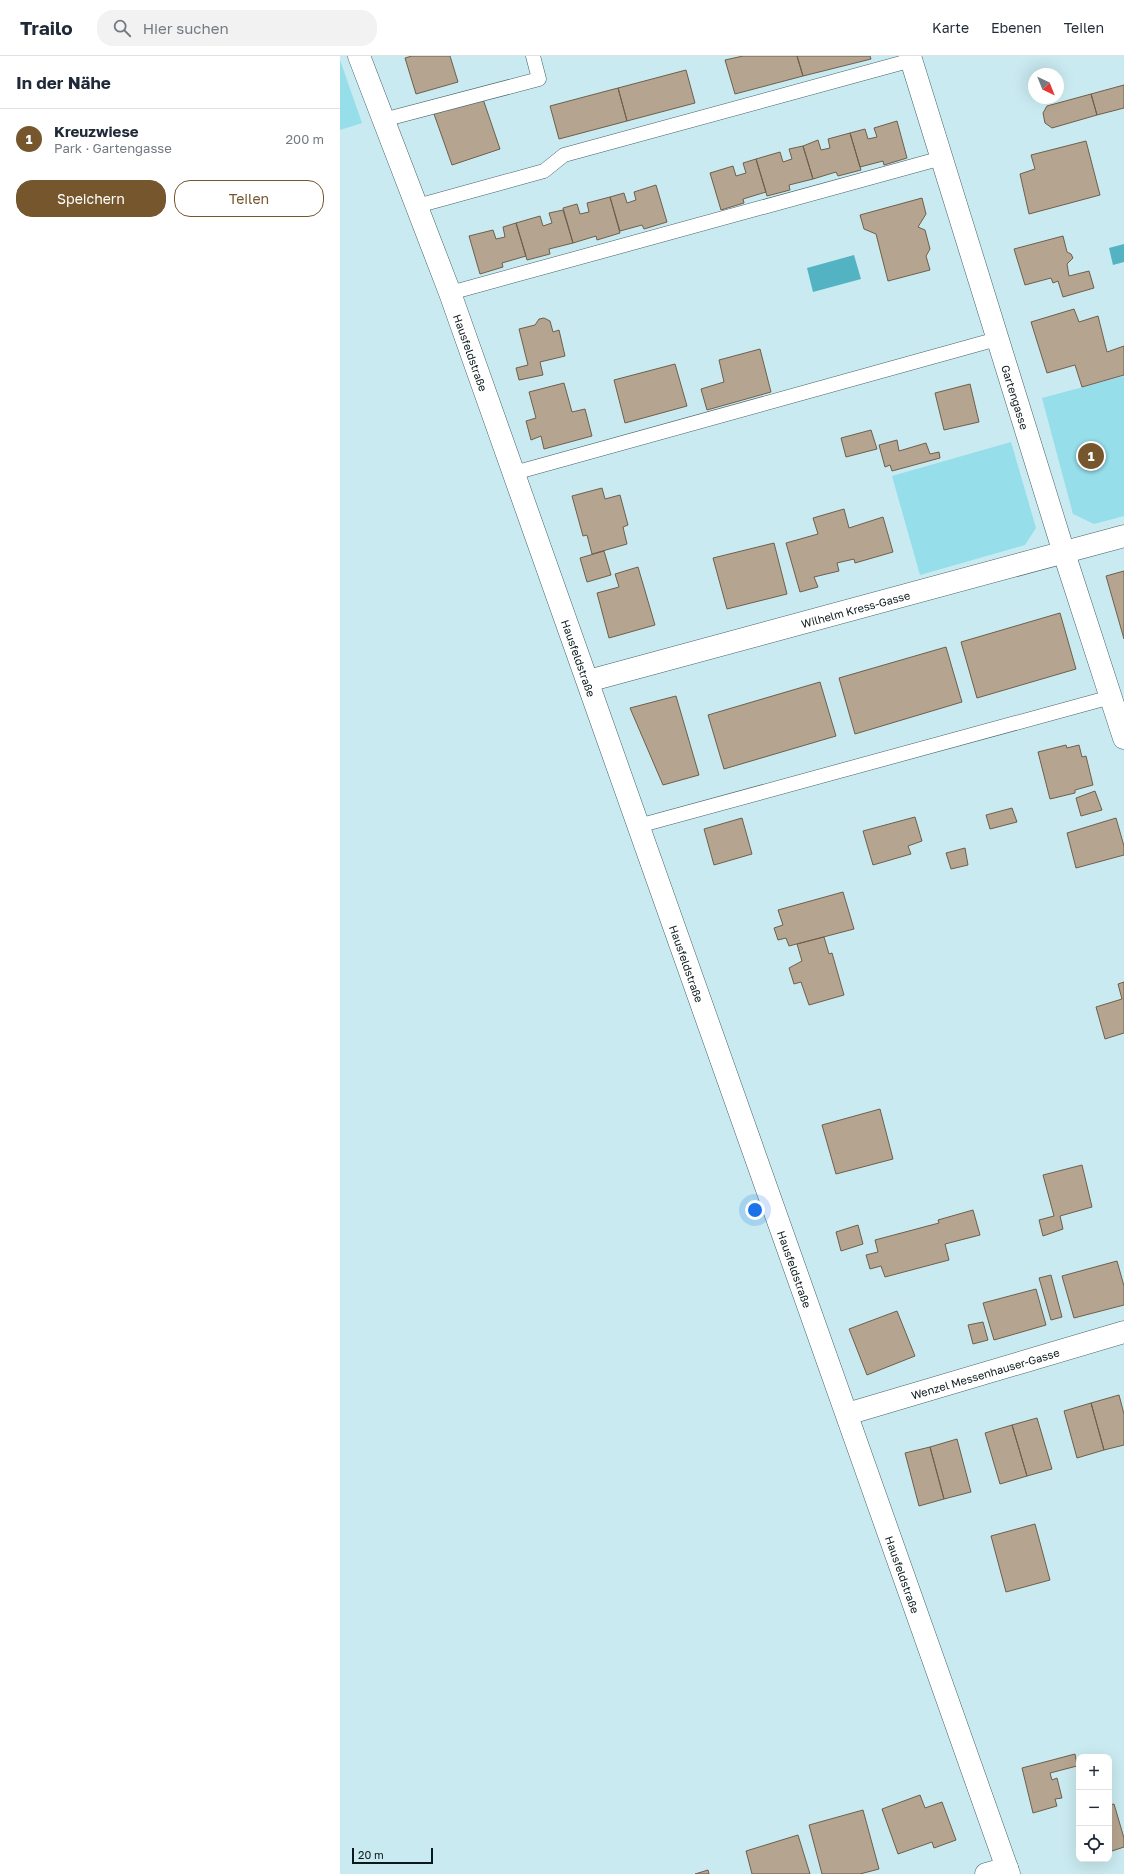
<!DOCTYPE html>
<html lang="de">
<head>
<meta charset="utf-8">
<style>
  body { margin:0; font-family:"Golos Text",sans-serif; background:#f2f2f3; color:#1f2937 }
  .controls { position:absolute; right:12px; bottom:12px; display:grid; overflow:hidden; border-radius:8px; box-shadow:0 4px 16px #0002 }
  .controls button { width:36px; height:36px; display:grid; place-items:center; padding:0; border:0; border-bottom:1px solid #e0e1e3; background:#fff; color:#1f2937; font:20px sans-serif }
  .compass { position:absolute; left:688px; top:12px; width:36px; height:36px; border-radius:50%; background:#fff; box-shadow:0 4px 16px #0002; rotate:137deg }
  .scale { position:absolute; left:12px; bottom:10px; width:81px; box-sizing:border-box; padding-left:4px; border:2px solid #0c191b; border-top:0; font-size:11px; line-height:14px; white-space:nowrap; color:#0c191b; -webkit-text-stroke:3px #c9eaf0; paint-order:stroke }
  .you { position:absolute; left:415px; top:1154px; width:14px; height:14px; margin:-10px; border:3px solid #fff; border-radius:50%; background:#1a73e8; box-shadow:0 0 0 6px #1a73e833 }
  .badge { display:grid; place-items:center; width:26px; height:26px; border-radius:50%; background:#76562c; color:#fff; font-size:13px; font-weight:700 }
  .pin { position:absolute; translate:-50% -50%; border:2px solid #fff; box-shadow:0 1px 4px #0006 }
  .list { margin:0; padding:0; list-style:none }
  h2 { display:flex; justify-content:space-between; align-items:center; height:52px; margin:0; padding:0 16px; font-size:17px }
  h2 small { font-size:13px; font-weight:400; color:#747a83 }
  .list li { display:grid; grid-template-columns:26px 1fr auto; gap:12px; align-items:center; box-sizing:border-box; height:60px; padding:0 16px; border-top:1px solid #e0e1e3 }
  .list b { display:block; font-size:15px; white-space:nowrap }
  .list p { margin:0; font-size:13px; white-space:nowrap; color:#747a83 }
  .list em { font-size:13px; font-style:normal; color:#747a83 }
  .actions { display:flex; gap:8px; padding:12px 16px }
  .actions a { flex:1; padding:9px 0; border:1px solid #76562c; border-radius:16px; text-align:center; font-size:14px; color:#76562c }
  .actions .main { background:#76562c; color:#fff }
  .icon { flex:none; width:22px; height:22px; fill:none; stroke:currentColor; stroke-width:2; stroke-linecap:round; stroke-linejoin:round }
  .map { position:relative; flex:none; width:784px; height:1818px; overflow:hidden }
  header { display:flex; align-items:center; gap:24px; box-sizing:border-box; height:56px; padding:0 20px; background:#fff; border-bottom:1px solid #e0e1e3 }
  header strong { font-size:19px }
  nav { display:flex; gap:22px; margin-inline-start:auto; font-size:14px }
  .search { width:280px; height:36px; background:#f2f2f3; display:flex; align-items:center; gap:10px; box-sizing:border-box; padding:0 14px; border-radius:16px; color:#747a83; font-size:15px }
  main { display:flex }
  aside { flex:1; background:#fff }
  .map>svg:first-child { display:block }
  .green { fill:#95deea }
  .water { fill:#54b3c2 }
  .building { fill:#b5a48f; stroke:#6e5f4b }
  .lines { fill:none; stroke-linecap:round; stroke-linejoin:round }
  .lane-casing { stroke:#446267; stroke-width:15 }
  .street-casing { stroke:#446267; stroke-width:23 }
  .lane { stroke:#fff; stroke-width:14 }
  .street { stroke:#fff; stroke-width:22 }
  .labels { text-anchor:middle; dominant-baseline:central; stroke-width:4; stroke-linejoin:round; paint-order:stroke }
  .street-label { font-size:11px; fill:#0c191b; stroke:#c9eaf0 }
</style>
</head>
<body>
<header>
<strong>Trailo</strong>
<div class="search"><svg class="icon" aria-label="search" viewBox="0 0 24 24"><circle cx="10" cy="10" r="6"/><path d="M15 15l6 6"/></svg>Hier suchen</div>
<nav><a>Karte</a><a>Ebenen</a><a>Teilen</a></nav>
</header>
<main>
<aside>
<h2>In der Nähe<small></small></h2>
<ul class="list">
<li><span class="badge">1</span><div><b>Kreuzwiese</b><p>Park · Gartengasse</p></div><em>200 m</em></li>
</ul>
<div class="actions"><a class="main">Speichern</a><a>Teilen</a></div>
</aside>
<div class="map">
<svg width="784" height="1818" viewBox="0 0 784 1818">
  <rect width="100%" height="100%" fill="#c9eaf0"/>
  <path class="green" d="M0,4l22,63 -22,7z
    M784,320v140l-30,8 -21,-10 -31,-116z
    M671,386l25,86 -11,17 -105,30 -28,-99z"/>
  <path class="water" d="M784,188v18l-11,3 -4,-17z
    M514,199l7,24 -48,13 -6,-24z"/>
  <path class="building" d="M72,0h38l8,26 -42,12 -11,-36z
    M403,0h54l6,20 -68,18 -10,-34z
    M457,0h73l1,3 -68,17z
    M346,14l9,33 -68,18 -9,-33z
    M784,29v23l-27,7 -6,-21z
    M278,32l9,33 -68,18 -9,-33z
    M751,38l6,21 -45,13 -7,-5 -2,-10 4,-7z
    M143,43l17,50 -48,16 -18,-51z
    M557,65l10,37 -23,7 -1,-4 -23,6 -10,-34 15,-4 3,10 9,-2 -3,-9z
    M510,77l11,37 -23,6 -2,-4 -23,7 -10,-33 15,-6 3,10 9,-2 -2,-9z
    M746,85l14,54 -71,19 -9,-40 15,-5 -4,-14z
    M463,90l10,33 -24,6 1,5 -23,6 -11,-37 24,-7 3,10 9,-3 -3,-10z
    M416,103l10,33 -23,7 1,4 -23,7 -11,-37 23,-7 3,10 10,-3 -3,-10z
    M316,129l11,37 -23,7 -2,-4 -22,6 -10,-34 14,-4 3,10 9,-3 -2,-8z
    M270,141l10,36 -23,7 -1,-4 -23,7 -10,-35 14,-4 3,10 9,-2 -2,-9z
    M582,142l4,16 -8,13 7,3 5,19 -4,7 4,14 -42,11 -12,-47 -12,-5 -4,-14z
    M223,154l10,33 -24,6 1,5 -23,6 -11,-37 24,-7 3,10 9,-3 -3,-10z
    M176,167l10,33 -24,7 1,4 -23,7 -11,-38 24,-6 3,9 9,-2 -2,-10z
    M723,180l4,16 4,2 2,4 -6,6 2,12 20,-5 5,17 -31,9 -5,-16 -5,2 -2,-5 -26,7 -11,-36z
    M734,253l5,13 19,-6 9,36 17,-6v29l-42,12 -7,-22 -28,8 -16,-51z
    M204,262l6,3 3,11 6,-2 6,26 -25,6 3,13 -24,5 -3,-12 12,-3 -9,-36 16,-4 4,-6z
    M420,293l11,43 -64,18 -6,-21 23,-7 -5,-22z
    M335,308l12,42 -62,17 -11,-43z
    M224,327l8,29 13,-3 7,27 -48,13 -3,-13 -10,4 -5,-19 10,-3 -7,-26z
    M630,328l9,38 -35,8 -9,-37z
    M531,374l6,19 -31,8 -5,-19z
    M557,384l2,11 27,-8 4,11 9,-2 1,6 -48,13 -2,-6 -5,2 -6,-22z
    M262,432l3,11 15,-4 8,30 -5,2 4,17 -35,10 -5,-19 -4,1 -11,-40z
    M504,453l5,19 34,-11 10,35 -38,11 -1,-4 -17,4 2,8 -25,6 4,10 -18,5 -14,-49 32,-9 -5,-16z
    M434,487l13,51 -60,15 -14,-51z
    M264,495l7,24 -24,7 -7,-24z
    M298,511l17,58 -46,13 -12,-45 22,-6 -4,-13z
    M784,515v68l-18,-63z
    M720,557l16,56 -99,29 -16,-56z
    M606,591l16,55 -107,32 -16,-56z
    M480,626l16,54 -112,33 -16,-54z
    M336,640l23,79 -36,10 -33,-77z
    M726,689l1,3 12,-3 3,12 4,-1 7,29 -18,5v3l-25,6 -12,-47z
    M755,735l7,19 -21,6 -5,-18z
    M672,752l5,14 -27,7 -4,-14z
    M575,761l7,24 -14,5 3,8 -38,11 -10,-34z
    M402,762l10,36 -38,11 -10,-36z
    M776,762l8,28v9l-48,13 -9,-35z
    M625,792l3,17 -17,4 -5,-16z
    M503,836l11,37 -65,17 -3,-8 -8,2 -4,-12 9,-3 -5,-15z
    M484,881l5,17 3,-1 12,42 -35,10 -8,-23 -7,2 -5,-16 13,-7 -5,-17z
    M784,926v51l-19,6 -9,-32 26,-8 -4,-15z
    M540,1053l13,50 -57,15 -14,-49z
    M742,1109l10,42 -32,9 3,13 -20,7 -4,-16 15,-4 -11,-41z
    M633,1154l7,25 -35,9 4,16 -64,17 -4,-11 -11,3 -4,-14 12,-3 -3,-12 64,-17 -1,-3z
    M518,1169l5,19 -22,7 -5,-19z
    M777,1205l7,25v19l-50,13 -12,-42z
    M711,1219l11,42 -11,3 -12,-42z
    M696,1233l10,36 -52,15 -11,-37z
    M557,1255l18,45 -48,19 -18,-46z
    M643,1266l5,18 -15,4 -5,-19z
    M779,1339l5,19v31l-20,5 -13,-47z
    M751,1347l13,47 -27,8 -13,-47z
    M697,1362l15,51 -25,7 -15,-51z
    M672,1369l15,51 -27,8 -15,-51z
    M617,1383l14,53 -27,7 -14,-52z
    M590,1391l14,52 -25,7 -14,-53z
    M695,1468l15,56 -44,12 -15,-56z
    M735,1698l2,12 -27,7 2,7 5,-2 5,20 -7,1 2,7 -24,7 -11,-45z
    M580,1739l5,13 17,-6 14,38 -22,8 -2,-6 -34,12 -16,-45z
    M774,1748l10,34v9l-15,5v-47z
    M523,1754l16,59 -19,5h-38l-13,-49z
    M458,1779l12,39h-58l-6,-23z
    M368,1814l1,4h-14z"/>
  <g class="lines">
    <defs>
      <path id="lane" d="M43,64l156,-41 -6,-23
        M77,150l127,-35 20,-16 348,-95
        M110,237l492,-135
        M174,417l483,-134
        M298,770l473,-129"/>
      <g id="street">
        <path id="s1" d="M19,0l91,237 559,1581"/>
        <path id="s2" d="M570,0l154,497 60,185"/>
        <path id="s3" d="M248,625l536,-145"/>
        <path id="s4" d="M507,1358l277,-82"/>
        <path d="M646,1818l21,-6"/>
      </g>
    </defs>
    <use href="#lane" class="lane-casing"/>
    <use href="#street" class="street-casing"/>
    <use href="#lane" class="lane"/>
    <use href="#street" class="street"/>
  </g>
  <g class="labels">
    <g class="street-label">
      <text stroke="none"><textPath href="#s1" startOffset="317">Hausfeldstraße</textPath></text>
      <text stroke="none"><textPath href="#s2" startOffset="357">Gartengasse</textPath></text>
      <text stroke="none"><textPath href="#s3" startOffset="277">Wilhelm Kress-Gasse</textPath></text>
      <text stroke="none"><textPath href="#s1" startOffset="641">Hausfeldstraße</textPath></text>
      <text stroke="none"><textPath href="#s1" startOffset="965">Hausfeldstraße</textPath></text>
      <text stroke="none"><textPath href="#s1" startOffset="1289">Hausfeldstraße</textPath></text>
      <text stroke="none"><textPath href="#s4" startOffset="144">Wenzel Messenhauser-Gasse</textPath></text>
      <text stroke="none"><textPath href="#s1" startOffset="1613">Hausfeldstraße</textPath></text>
    </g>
  </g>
</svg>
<div class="controls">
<button>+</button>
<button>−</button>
<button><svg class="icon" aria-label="locate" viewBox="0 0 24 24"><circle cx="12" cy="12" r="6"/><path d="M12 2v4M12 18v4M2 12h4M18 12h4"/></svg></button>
</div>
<svg class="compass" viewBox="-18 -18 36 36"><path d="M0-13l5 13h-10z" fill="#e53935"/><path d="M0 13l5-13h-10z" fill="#747a83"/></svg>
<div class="scale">20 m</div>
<div class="you"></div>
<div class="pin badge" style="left:751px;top:400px">1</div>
</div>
</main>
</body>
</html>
